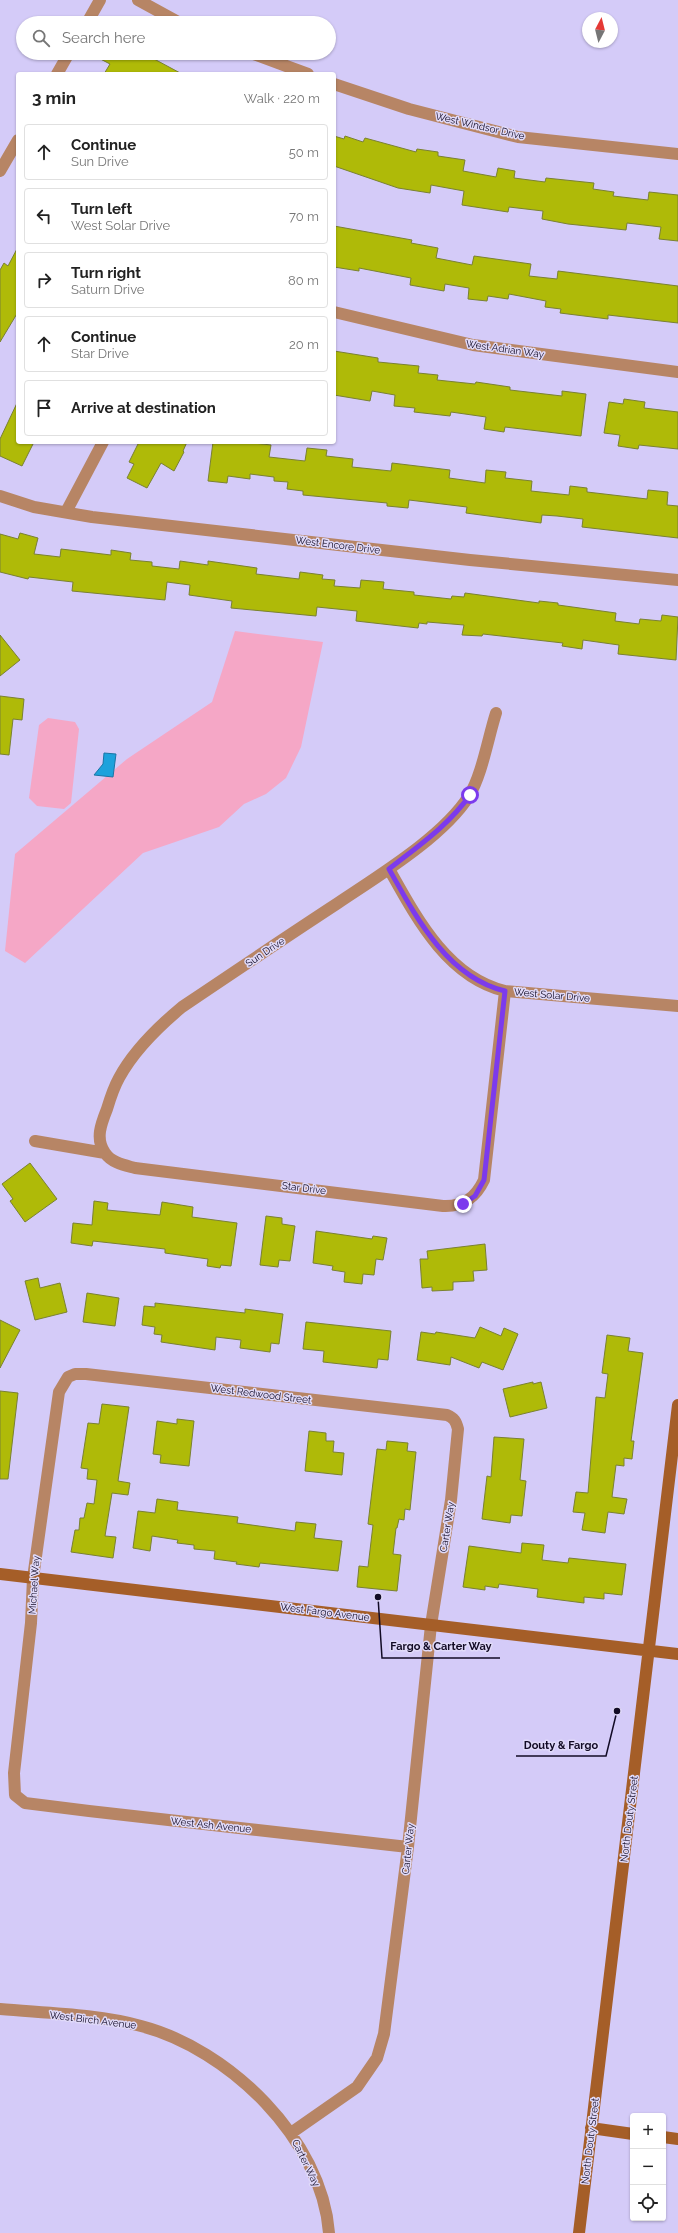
<!DOCTYPE html>
<html lang="en">
<head>
<meta charset="utf-8">
<style>
  body { margin:0; font-family:Raleway,sans-serif; background:#f6f6f6; color:#222 }
  .controls { position:absolute; right:12px; bottom:12px; display:grid; overflow:hidden; border-radius:4px; box-shadow:0 1px 3px #0004 }
  .controls button { width:36px; height:36px; display:grid; place-items:center; padding:0; border:0; border-bottom:1px solid #e0e0e0; background:#fff; color:#222; font:20px sans-serif }
  .compass { position:absolute; left:582px; top:12px; width:36px; height:36px; border-radius:50%; background:#fff; box-shadow:0 1px 3px #0004; rotate:7deg }
  .stop { position:absolute; width:12px; height:12px; margin:-9px; border:3px solid #7c3aed; border-radius:50%; background:#fff }
  .stop.end { background:#7c3aed; border-color:#fff; box-shadow:0 1px 4px #0008 }
  .list { margin:0; padding:0; list-style:none }
  h2 { display:flex; justify-content:space-between; align-items:center; height:52px; margin:0; padding:0 16px; font-size:17px }
  h2 small { font-size:13px; font-weight:400; color:#767676 }
  .list li { display:grid; grid-template-columns:26px 1fr auto; gap:12px; align-items:center; box-sizing:border-box; height:56px; margin:0 8px 8px; padding:0 8px; border:1px solid #e0e0e0; border-radius:4px }
  .list b { display:block; font-size:15px; white-space:nowrap }
  .list p { margin:0; font-size:13px; white-space:nowrap; color:#767676 }
  .list em { font-size:13px; font-style:normal; color:#767676 }
  .icon { flex:none; width:22px; height:22px; fill:none; stroke:currentColor; stroke-width:2; stroke-linecap:round; stroke-linejoin:round }
  .map { position:relative; flex:none; width:678px; height:2233px; overflow:hidden }
  .search { position:absolute; background:#fff; box-shadow:0 1px 3px #0004; left:16px; top:16px; width:320px; height:44px; display:flex; align-items:center; gap:10px; box-sizing:border-box; padding:0 14px; border-radius:22px; color:#767676; font-size:15px }
  .panel { position:absolute; background:#fff; box-shadow:0 1px 3px #0004; left:16px; top:72px; width:320px; height:372px; border-radius:4px }
  .map>svg:first-child { display:block }
  .green { fill:#f5a7c6 }
  .water { fill:#1da2dc; stroke:#1a75a5 }
  .building { fill:#afba08; stroke:#7a8132 }
  .lines { fill:none; stroke-linecap:round; stroke-linejoin:round }
  .street { stroke:#b78565; stroke-width:12 }
  .secondary { stroke:#a55e28; stroke-width:12 }
  .route { stroke:#7c3aed; stroke-width:5 }
  .labels { text-anchor:middle; dominant-baseline:central; stroke-width:3; stroke-linejoin:round; paint-order:stroke }
  .street-label { font-size:10px; fill:#120b25; stroke:#e0daf9 }
  .leader { fill:none; stroke:#120b25; stroke-width:1.5 }
  .callout-dot { fill:#120b25; stroke:#e0daf9; stroke-width:1.5 }
  .callout-label { font-size:11px; text-anchor:middle; font-weight:bold; fill:#120b25; stroke:#e0daf9; stroke-width:3; stroke-linejoin:round; paint-order:stroke }
</style>
</head>
<body>
<div class="map">
<svg width="678" height="2233" viewBox="0 0 678 2233">
  <rect width="100%" height="100%" fill="#d4cbf8"/>
  <path class="green" d="M235,631l88,11 -22,105 -15,31 -20,16 -22,10 -25,23 -76,26 -118,110 -20,-12 10,-97 112,-95 85,-57z
    M48,718l27,4 4,7 -8,74 -7,6 -27,-3 -8,-8 10,-73z"/>
  <path class="water" d="M104,753l12,1 -3,23 -19,-2 9,-11z"/>
  <path class="building" d="M89,53h54l39,21h-78l6,-10z
    M334,136l10,3 1,-3 18,6 2,-4 51,14 1,-3 21,3v4l27,4 -2,11 33,6 2,-9 17,3 -1,7 31,4 1,-4 48,5 -1,6 21,3 -1,4 35,4 1,-8 29,3v46l-19,-2 2,-12 -34,-4 -1,7 -58,-6 -26,-5 1,-8 -34,-4 -1,5 -46,-7 2,-14 -33,-6 -1,8 -32,-5 -64,-22z
    M334,226l78,14 -1,3 27,5 -2,10 36,7 2,-9 57,8 -2,12 28,3 1,-8 120,15v37l-70,-8v4l-48,-6 1,-4 -16,-2 1,-6 -37,-7 -1,5 -20,-3 -1,5 -19,-2 1,-11 -24,-4 -1,7 -34,-6 1,-7 -52,-10v3l-25,-4z
    M18,247v65l-18,30v-72l4,-7 4,3z
    M334,351l44,7v4l41,4 -1,7 20,2 -1,5 38,4 1,-2 34,5v3l52,6v-5l24,3 -5,42 -76,-9 -1,5 -20,-3 2,-12 -35,-5 -1,4 -36,-4 1,-4 -21,-2 1,-11 -23,-4 -2,10 -36,-6z
    M624,399l21,3 -1,6 34,4v37l-39,-4 -1,4 -20,-3 2,-11 -16,-2 5,-31 14,2z
    M18,401v41h16l-12,24 -22,-10v-17z
    M139,442h48l-4,9 1,1 -10,19 -13,-8 -14,25 -20,-10 7,-14 -5,-2z
    M213,442h32l26,3 -2,12 36,4 2,-13 20,2 -1,6 27,3 -1,8 39,4 1,-8 58,7 -1,8 36,5 1,-13 20,2 -1,6 27,3 -1,10 38,4 1,-9 17,2v4l60,7 1,-9 20,2 -1,13 11,1v32l-96,-11 1,-8 -26,-3 -15,-1 -1,8 -75,-10 1,-6 -58,-7 -1,8 -21,-2v-3l-84,-8v-4l-16,-2 1,-7 -14,-1v-4l-24,-3v5l-22,-3 -1,7 -19,-2z
    M20,533l18,5 -4,16 26,3 1,-8 50,6v-5l20,3 -1,7 22,2v4l27,3 1,-8 28,4v-4l49,7 -1,6 43,5 1,-7 23,3 -1,4 13,1 -1,6 26,2 1,-8 23,2 -1,7 31,3v3l37,4 1,-3 12,1 1,-4 74,10v-2l19,2v2l58,8 -1,8 24,3 1,-5 21,2 1,-6 16,2 -2,43 -58,-6 1,-9 -36,-5 -1,9 -20,-3 1,-3 -80,-9 -1,2 -20,-1 2,-10 -37,-3v2l-8,-1 -1,5 -62,-7 1,-10 -40,-4 -1,9 -85,-8 1,-7 -43,-6 1,-10 -23,-3 -2,18 -93,-9 1,-9 -44,-5 -1,2 -28,-7v-38l18,5z
    M0,635l20,25 -20,16z
    M0,696l24,3 -2,21 -9,-1 -4,36 -9,-1z
    M30,1163l27,36 -32,23 -15,-21 3,-2 -11,-15z
    M94,1201l14,2 -1,7 53,5 2,-13 31,5 -1,10 45,6 -6,43 -10,-1 -1,3 -13,-2 1,-7 -43,-6v-4l-72,-8 -1,5 -21,-3 2,-20 19,2z
    M266,1216l16,2v6l13,2 -5,35 -11,-1 -1,7 -18,-2z
    M316,1231l56,8 1,-3 14,2 -4,22 -7,-1 -2,16 -11,-1 -1,10 -18,-2 1,-10 -13,-2 1,-4 -20,-3z
    M485,1244l2,26 -14,1 1,10 -21,1v8l-21,1v-4l-10,1 -2,-29h8l-1,-8z
    M38,1278l2,10 20,-5 7,29 -32,8 -10,-39z
    M87,1293l32,5 -4,28 -32,-4z
    M155,1303l90,10v-4l38,5 -4,30 -8,-1 -1,9 -30,-4 1,-8 -25,-3 -1,13 -54,-8 1,-7 -8,-1 1,-7 -13,-2 2,-19 11,1z
    M0,1320l20,10 -20,38z
    M306,1322l85,9 -3,29 -10,-1 -1,9 -54,-6 1,-11 -21,-2z
    M480,1327l21,9 3,-8 14,6 -15,36 -21,-8 -3,6 -28,-11 -1,8 -33,-5 4,-28 14,2 1,-2 39,6z
    M607,1335l23,3 -2,13 15,2 -12,88h3l-2,18 -8,-1v8l-8,-1 -4,32 15,2 -3,15 -16,-2 -3,21 -23,-3 3,-17 -12,-1 3,-20 12,1 8,-96 9,1 3,-24 -6,-1z
    M533,1382v2l8,-2 6,26 -37,9 -7,-28z
    M0,1391l18,2 -10,86h-8z
    M102,1404l27,3 -11,74 12,2 -2,12 -16,-2 -7,43 11,1 -3,21 -42,-6 4,-22h4l1,-12h4l3,-15 7,1 3,-24 -10,-1 1,-10 -7,-1 7,-45 11,1z
    M177,1419l17,2 -5,45 -29,-3 1,-8 -8,-1 4,-33 20,3z
    M309,1431l17,2v8h8l-1,11 11,1 -2,22 -37,-4z
    M494,1437l30,2 -4,41 6,1 -4,35 -11,-1 -1,8 -28,-4 5,-43 4,1z
    M387,1441l21,2 -1,8 9,1 -6,58 -5,-1 -1,11 -5,-1 -2,9h-1l-3,26 8,1 -4,36 -40,-4 2,-21 9,1 5,-42 -5,-1 9,-75 9,1z
    M157,1499l21,3 -1,8 61,7 -1,6 58,8 1,-9 20,2 -2,14 28,3 -4,30 -78,-8 -1,4 -23,-3 1,-2 -23,-3 1,-8 -21,-2v-4l-17,-2 1,-3 -26,-4 -2,15 -17,-3 5,-37 17,2z
    M522,1543l22,2 -2,15 26,3 1,-5 57,6 -4,31 -18,-2v6l-20,-2v6l-47,-6 1,-8 -39,-5 -1,4 -13,-2v4l-22,-3 6,-41 52,7z"/>
  <g class="lines">
    <path class="street" d="M138,0l42,23
      M87,23l13,-23
      M251,53l57,21
      M57,74l12,-21
      M334,84l75,25 109,28 160,17
      M0,171l18,-31
      M334,312l139,33 205,27
      M0,496l34,11 58,10 378,43 208,20
      M66,512l37,-70
      M496,713c-8,25 -14,62 -27,83 -26,41 -91,80 -131,107 -52,34 -104,69 -156,104 -24,20 -48,43 -63,71 -5,9 -9,21 -12,31 -6,15 -12,30 -2,44 7,10 19,12 30,15l308,38c21,1 33,-9 41,-26l21,-189
      M389,869c27,48 58,108 116,122l173,15
      M35,1141l70,12
      M0,2009c45,4 98,5 141,17 88,23 181,113 188,207
      M291,2133l66,-46 20,-29 7,-24 24,-187 23,-222 20,-125 7,-71c-2,-8 -4,-11 -11,-14l-361,-41h-11l-7,3 -9,15 -26,186 -2,45 -17,150 1,22 10,8 64,8 319,36"/>
    <path class="secondary" d="M0,1574l678,80
      M591,2128l42,6
      M663,2137l15,2
      M579,2233l99,-828"/>
  </g>
  <g class="lines">
    <path class="route" d="M463,1204l12,-8 9,-16 21,-189c-58,-14 -89,-74 -116,-122 29,-23 59,-43 81,-74"/>
  </g>
  <g class="labels">
    <g class="street-label">
      <text transform="translate(480 126) rotate(13)">West Windsor Drive</text>
      <text transform="translate(505 349) rotate(8)">West Adrian Way</text>
      <text transform="translate(338 545) rotate(7)">West Encore Drive</text>
      <text transform="translate(265 952) rotate(-34)">Sun Drive</text>
      <text transform="translate(552 995) rotate(5)">West Solar Drive</text>
      <text transform="translate(304 1188) rotate(7)">Star Drive</text>
      <text transform="translate(261 1394) rotate(7)">West Redwood Street</text>
      <text transform="translate(447 1527) rotate(-81)">Carter Way</text>
      <text transform="translate(34 1585) rotate(-86)">Michael Way</text>
      <text transform="translate(325 1612) rotate(7)">West Fargo Avenue</text>
      <text transform="translate(629 1819) rotate(-83)">North Douty Street</text>
      <text transform="translate(211 1825) rotate(6)">West Ash Avenue</text>
      <text transform="translate(408 1849) rotate(-84)">Carter Way</text>
      <text transform="translate(93 2020) rotate(7)">West Birch Avenue</text>
      <text transform="translate(590 2141) rotate(-83)">North Douty Street</text>
      <text transform="translate(306 2163) rotate(64)">Carter Way</text>
    </g>
  </g>
  <path class="leader" d="M378 1597L382 1658H500M617 1711L606 1756H516"/>
  <g class="callout-dot">
    <circle cx="378" cy="1597" r="4"/>
    <circle cx="617" cy="1711" r="4"/>
  </g>
  <g class="callout-label">
    <text x="441" y="1650">Fargo &amp; Carter Way</text>
    <text x="561" y="1749">Douty &amp; Fargo</text>
  </g>
</svg>
<div class="controls">
<button>+</button>
<button>−</button>
<button><svg class="icon" aria-label="locate" viewBox="0 0 24 24"><circle cx="12" cy="12" r="6"/><path d="M12 2v4M12 18v4M2 12h4M18 12h4"/></svg></button>
</div>
<svg class="compass" viewBox="-18 -18 36 36"><path d="M0-13l5 13h-10z" fill="#e53935"/><path d="M0 13l5-13h-10z" fill="#767676"/></svg>
<div class="stop" style="left:470px;top:795px"></div>
<div class="stop end" style="left:463px;top:1204px"></div>
<div class="search"><svg class="icon" aria-label="search" viewBox="0 0 24 24"><circle cx="10" cy="10" r="6"/><path d="M15 15l6 6"/></svg>Search here</div>
<section class="panel">
<h2>3 min<small>Walk · 220 m</small></h2>
<ul class="list">
<li><svg class="icon" aria-label="ahead" viewBox="0 0 24 24"><path d="M12 20V5M6 11l6-6 6 6"/></svg><div><b>Continue</b><p>Sun Drive</p></div><em>50 m</em></li>
<li><svg class="icon" aria-label="left" viewBox="0 0 24 24"><path d="M17 20v-9H6M10 6l-5 5 5 5"/></svg><div><b>Turn left</b><p>West Solar Drive</p></div><em>70 m</em></li>
<li><svg class="icon" aria-label="right" viewBox="0 0 24 24"><path d="M7 20v-9h11M14 6l5 5-5 5"/></svg><div><b>Turn right</b><p>Saturn Drive</p></div><em>80 m</em></li>
<li><svg class="icon" aria-label="ahead" viewBox="0 0 24 24"><path d="M12 20V5M6 11l6-6 6 6"/></svg><div><b>Continue</b><p>Star Drive</p></div><em>20 m</em></li>
<li><svg class="icon" aria-label="arrive" viewBox="0 0 24 24"><path d="M6 21V4h12l-3 4 3 4H6"/></svg><div><b>Arrive at destination</b></div></li>
</ul>
</section>
</div>
</body>
</html>
